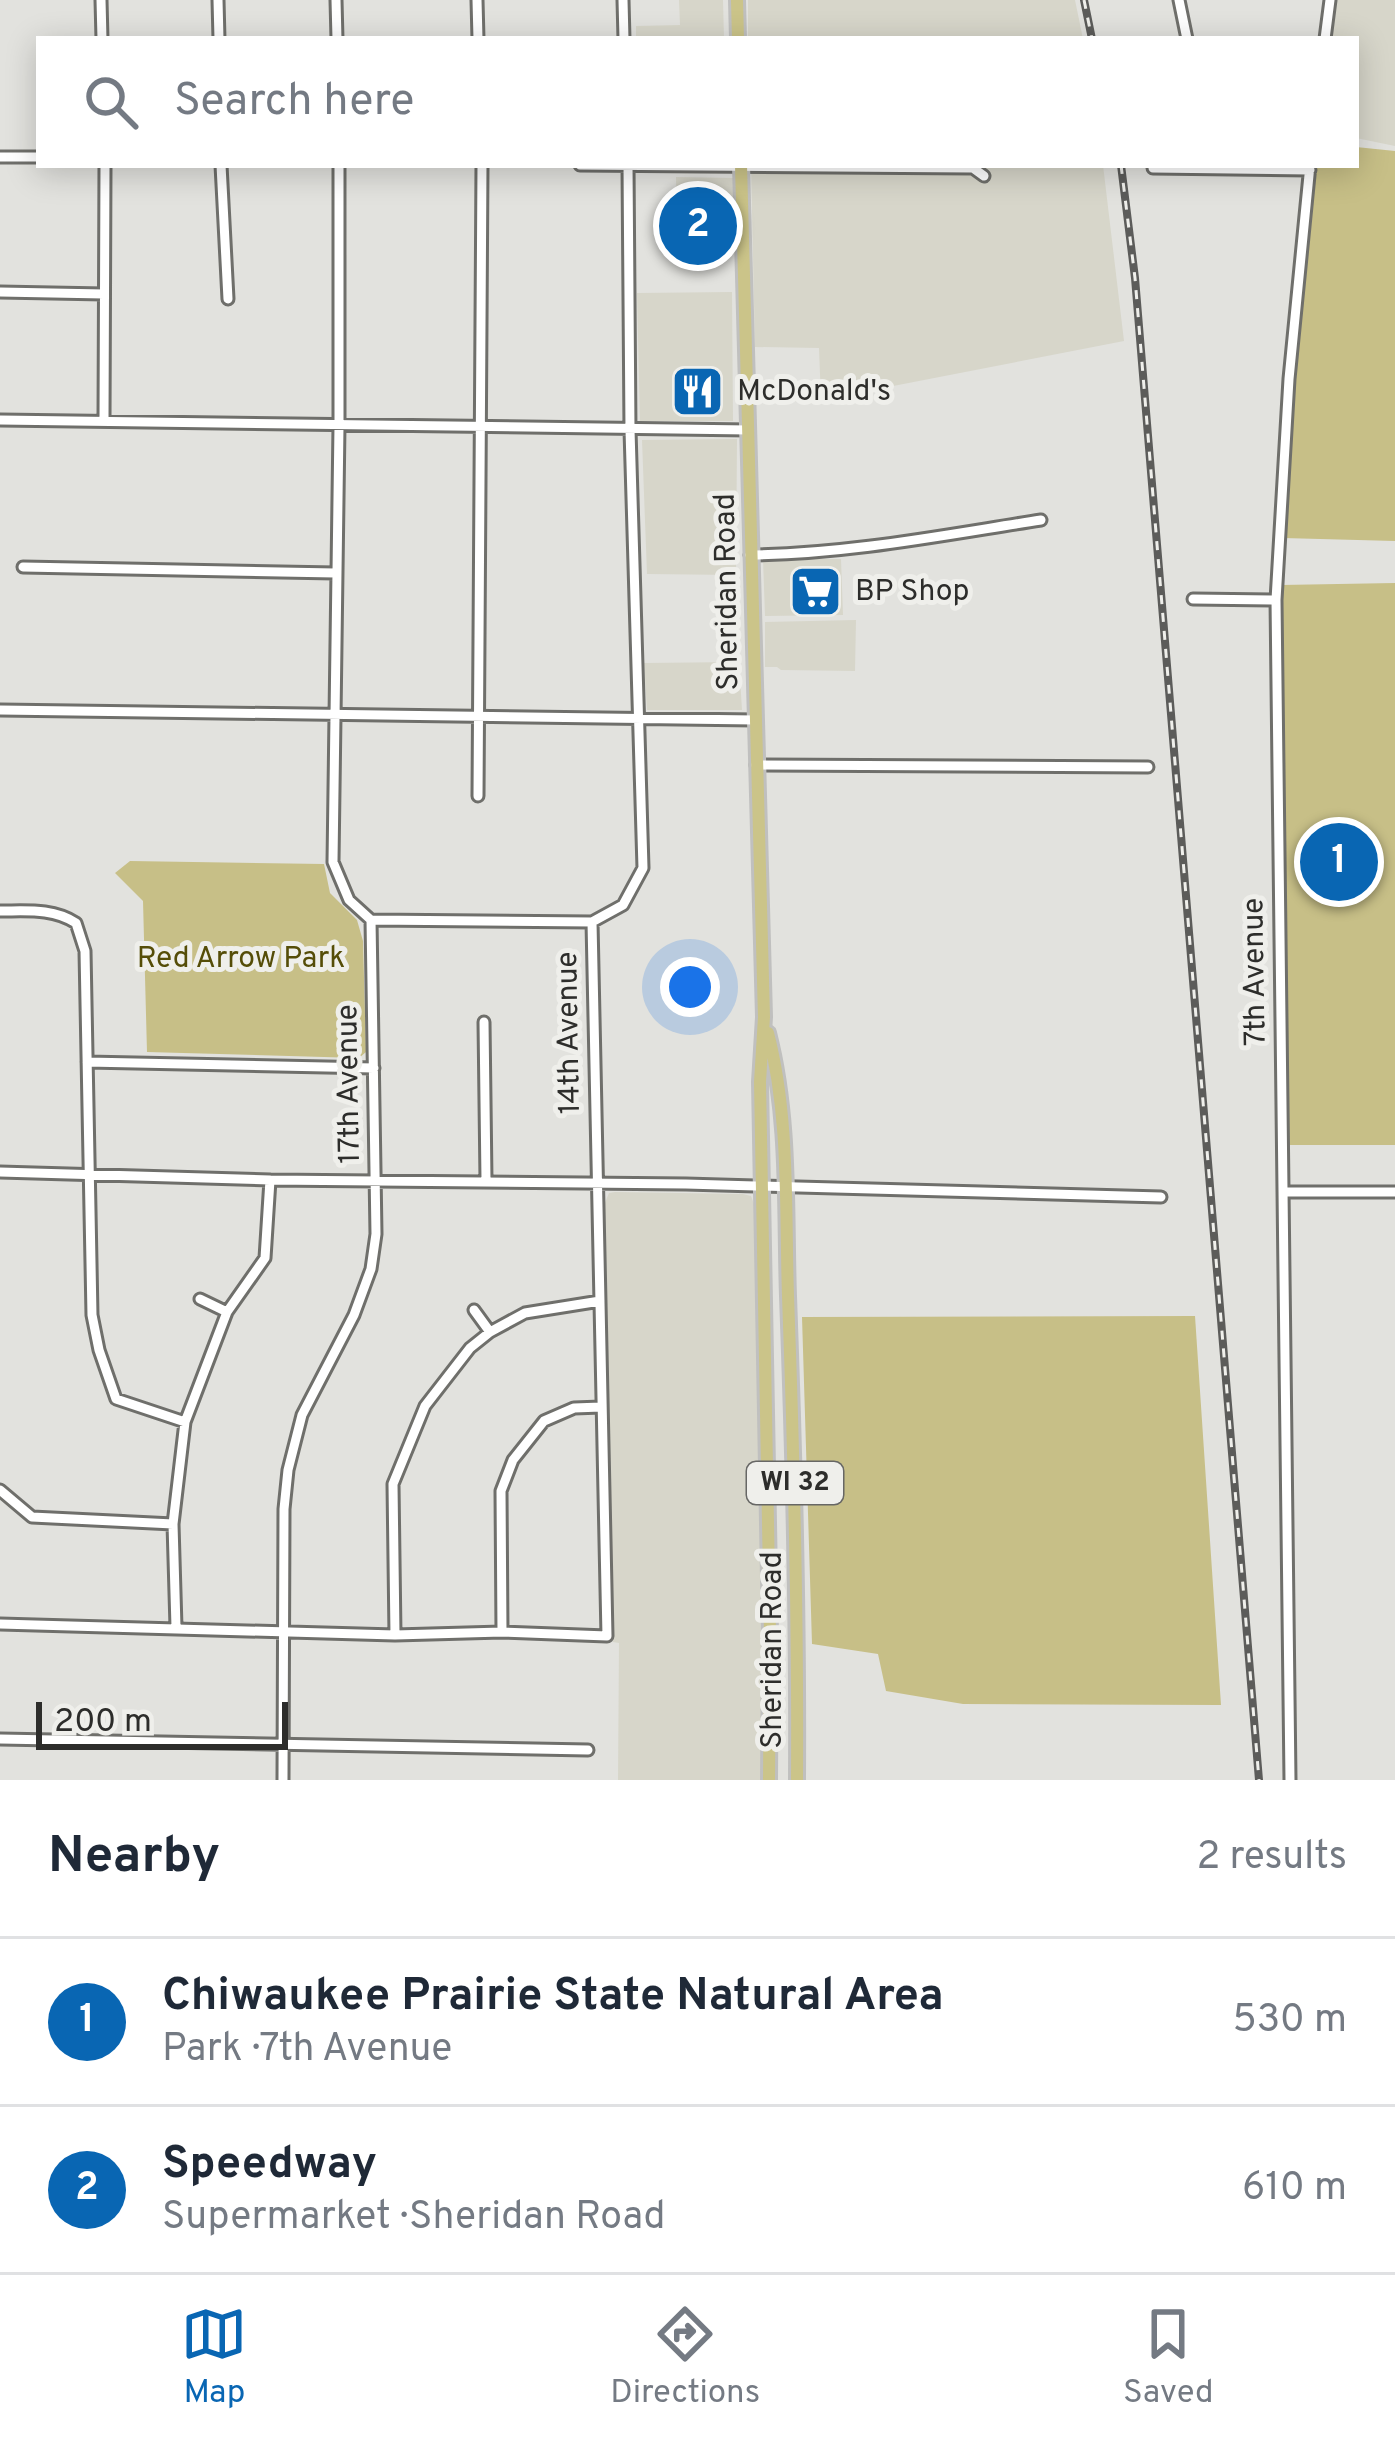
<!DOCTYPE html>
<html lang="en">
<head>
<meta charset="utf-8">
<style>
  body { margin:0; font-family:Overpass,sans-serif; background:#f2f2f3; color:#1f2937 }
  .scale { position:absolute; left:36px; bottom:30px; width:252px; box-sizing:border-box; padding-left:12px; border:6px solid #2d2d2b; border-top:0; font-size:33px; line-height:42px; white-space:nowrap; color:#2d2d2b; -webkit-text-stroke:9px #efefeb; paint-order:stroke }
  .you { position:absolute; left:690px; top:987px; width:42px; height:42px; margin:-30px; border:9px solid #fff; border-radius:50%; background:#1a73e8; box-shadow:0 0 0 18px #1a73e833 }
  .badge { display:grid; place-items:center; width:78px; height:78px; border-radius:50%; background:#0966b3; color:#fff; font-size:39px; font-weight:700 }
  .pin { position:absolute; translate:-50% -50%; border:6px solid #fff; box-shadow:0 3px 12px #0006 }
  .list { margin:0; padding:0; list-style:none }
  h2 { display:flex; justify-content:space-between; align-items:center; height:156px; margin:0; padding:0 48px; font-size:51px }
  h2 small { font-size:39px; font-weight:400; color:#747a83 }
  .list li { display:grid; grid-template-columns:78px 1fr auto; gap:36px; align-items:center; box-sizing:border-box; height:168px; padding:0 48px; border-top:3px solid #e0e1e3 }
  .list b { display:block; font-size:45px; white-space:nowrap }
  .list p { margin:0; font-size:39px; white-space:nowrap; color:#747a83 }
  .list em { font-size:39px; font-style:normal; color:#747a83 }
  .icon { flex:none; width:66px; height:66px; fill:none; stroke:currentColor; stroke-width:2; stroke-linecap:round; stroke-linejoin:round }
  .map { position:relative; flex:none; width:1395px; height:1780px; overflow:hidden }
  .search { position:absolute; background:#fff; box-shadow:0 6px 30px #0003; left:36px; right:36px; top:36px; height:132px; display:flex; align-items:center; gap:30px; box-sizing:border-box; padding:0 42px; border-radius:0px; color:#747a83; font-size:45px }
  .sheet { height:492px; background:#fff }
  nav { display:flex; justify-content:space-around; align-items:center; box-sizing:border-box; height:168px; border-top:3px solid #e0e1e3; background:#fff; font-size:33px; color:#747a83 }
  nav a { display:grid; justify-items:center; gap:6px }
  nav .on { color:#0966b3 }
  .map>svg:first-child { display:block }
  .built { fill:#d7d6ca }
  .green { fill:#c7bf87 }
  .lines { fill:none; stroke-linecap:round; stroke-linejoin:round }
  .minor-casing { stroke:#6f6f6b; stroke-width:15 }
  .major-casing { stroke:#c0c0bf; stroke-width:18 }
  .minor { stroke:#fff; stroke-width:9 }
  .major { stroke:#cbc489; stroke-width:12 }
  .rail-casing { stroke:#5c5c5a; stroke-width:8 }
  .rail { stroke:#efefeb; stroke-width:3; stroke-dasharray:9; stroke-linecap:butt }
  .labels { text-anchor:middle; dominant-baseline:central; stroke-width:10; stroke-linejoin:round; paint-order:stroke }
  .shield { fill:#efefeb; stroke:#676765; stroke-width:3 }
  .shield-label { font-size:27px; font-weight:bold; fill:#2d2d2b }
  .poi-label { font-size:30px; fill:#2d2d2b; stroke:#efefeb; text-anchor:start }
  .street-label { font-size:30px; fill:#2d2d2b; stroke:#efefeb }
  .park-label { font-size:30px; fill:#554d08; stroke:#efefeb }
</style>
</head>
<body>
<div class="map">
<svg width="1395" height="1780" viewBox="0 0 1395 1780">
  <rect width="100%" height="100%" fill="#e2e2de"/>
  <path class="built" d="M679,0h44l1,39h-88v-13l44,-1z
    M748,0h327l8,39h-335z
    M1336,0h59v146l-39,-8v-99h-25z
    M751,165h352l21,176 -303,59 -2,-52 -64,-1z
    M676,177l57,1v66l-56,-1z
    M732,292l1,129h-93l-3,-128z
    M737,439l-1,136 -89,-1 -5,-134z
    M763,559h78l2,56 -78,1z
    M856,620l-1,51 -74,-1 -4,-3h-12v-45z
    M739,662l3,48h-95l-3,-47z
    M615,1192l128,2 8,2 3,8 11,483 -3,93h-144l1,-137 -6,-1 -9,-437 5,-12z"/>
  <path class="green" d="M1356,147l39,4v390l-112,-3 18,-245 15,-128h40z
    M1395,583v562h-109l-5,-560z
    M130,861l194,3 6,29 27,27 6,21 3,111 -7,6 -212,-6 -4,-151 -28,-28z
    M1195,1316l26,389 -258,-1 -77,-13 -8,-37 -66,-10 -10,-327z"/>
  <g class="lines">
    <defs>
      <path id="minor" d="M101,0l1,39
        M218,0l1,39
        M336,0l1,39
        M477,0l1,39
        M623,0l1,39
        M1179,0l8,39
        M1325,39l5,-39
        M0,157h39
        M221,165l7,134
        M580,165l393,3 11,8
        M1153,168l157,2
        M0,292l104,2
        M0,420l749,10
        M104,420l1,-255
        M750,555c98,-1 194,-20 291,-35
        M23,567l312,6
        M1193,599l83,1
        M0,710l755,10
        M756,765l392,2
        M478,796l4,-631
        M0,911c27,0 53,-3 76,12l9,28 7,364 7,35 17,49 69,23
        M371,920l221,2 31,-17 20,-37 -13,-438 -2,-265
        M484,1022l2,158
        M87,1062l287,6
        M0,1172l270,8 416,4 475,13
        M1283,1192h112
        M200,1299l27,13
        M474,1310l16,22
        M0,1490l32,27 141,7
        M0,1624l395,11 107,-3 105,4 -15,-714
        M176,1627l-3,-103 12,-102 42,-110 38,-54 5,-78
        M502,1632l-1,-141 12,-31 31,-39 30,-13 27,-1
        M395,1635l-2,-151 32,-78 45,-58 20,-16 35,-19 75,-12
        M0,1739l588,11
        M283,1780l1,-271 4,-39 14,-55 52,-100 17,-46 5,-35 -5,-314 -22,-20 -16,-38 6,-436v-261
        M1290,1780l-14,-1180 13,-221 21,-214"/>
      <path id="major" d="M737,0l1,39
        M741,165l23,852 -4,65 10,551 -1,147
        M768,1033c22,86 17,175 20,263 6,162 10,322 9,484"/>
    </defs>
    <use href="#minor" class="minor-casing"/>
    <use href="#major" class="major-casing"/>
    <use href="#minor" class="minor"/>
    <use href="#major" class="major"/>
    <defs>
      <path id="rail" d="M1084,0l8,39
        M1121,165l14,113 124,1502"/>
    </defs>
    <use href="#rail" class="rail-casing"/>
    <use href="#rail" class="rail"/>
  </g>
  <defs>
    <symbol id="restaurant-square" viewBox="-11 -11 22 22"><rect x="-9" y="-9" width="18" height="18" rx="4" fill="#0966b3" stroke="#efefeb"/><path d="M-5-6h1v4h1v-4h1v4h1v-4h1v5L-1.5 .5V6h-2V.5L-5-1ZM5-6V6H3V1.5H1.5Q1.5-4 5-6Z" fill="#fff"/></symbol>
    <symbol id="supermarket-square" viewBox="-11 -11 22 22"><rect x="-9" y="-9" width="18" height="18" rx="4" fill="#0966b3" stroke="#efefeb"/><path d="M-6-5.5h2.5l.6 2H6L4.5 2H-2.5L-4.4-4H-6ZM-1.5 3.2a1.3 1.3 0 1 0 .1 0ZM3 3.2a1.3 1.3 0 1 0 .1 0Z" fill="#fff"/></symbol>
  </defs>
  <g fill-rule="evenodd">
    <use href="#restaurant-square" x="668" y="362" width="59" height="59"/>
    <use href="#supermarket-square" x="786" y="562" width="59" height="59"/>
  </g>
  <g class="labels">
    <rect class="shield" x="747" y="1462" width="96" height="42" rx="9"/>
    <g class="shield-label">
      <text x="795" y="1483">WI 32</text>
    </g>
    <g class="poi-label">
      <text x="737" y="392">McDonald's</text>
      <text x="855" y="592">BP Shop</text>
    </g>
    <g class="street-label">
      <text transform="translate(728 592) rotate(-91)">Sheridan Road</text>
      <text transform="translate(1256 972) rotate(-91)">7th Avenue</text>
      <text transform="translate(570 1033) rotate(-91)">14th Avenue</text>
      <text transform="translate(350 1084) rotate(-91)">17th Avenue</text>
      <text transform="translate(773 1650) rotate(-90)">Sheridan Road</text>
    </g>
    <g class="park-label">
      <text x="241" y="959">Red Arrow Park</text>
    </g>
  </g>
</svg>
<div class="scale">200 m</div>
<div class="you"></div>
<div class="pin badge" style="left:1339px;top:862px">1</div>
<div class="pin badge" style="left:698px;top:226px">2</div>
<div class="search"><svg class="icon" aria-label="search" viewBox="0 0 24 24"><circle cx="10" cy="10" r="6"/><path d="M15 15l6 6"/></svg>Search here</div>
</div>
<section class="sheet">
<h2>Nearby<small>2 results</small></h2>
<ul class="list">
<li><span class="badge">1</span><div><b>Chiwaukee Prairie State Natural Area</b><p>Park · 7th Avenue</p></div><em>530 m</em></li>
<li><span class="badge">2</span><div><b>Speedway</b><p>Supermarket · Sheridan Road</p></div><em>610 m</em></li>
</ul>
</section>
<nav>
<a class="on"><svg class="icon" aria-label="map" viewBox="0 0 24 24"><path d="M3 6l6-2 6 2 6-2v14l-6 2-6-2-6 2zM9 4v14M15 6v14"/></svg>Map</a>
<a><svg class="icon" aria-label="directions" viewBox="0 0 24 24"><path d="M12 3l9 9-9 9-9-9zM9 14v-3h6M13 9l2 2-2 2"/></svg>Directions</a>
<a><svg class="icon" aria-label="saved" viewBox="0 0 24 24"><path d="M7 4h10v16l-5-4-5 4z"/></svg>Saved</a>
</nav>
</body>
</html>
